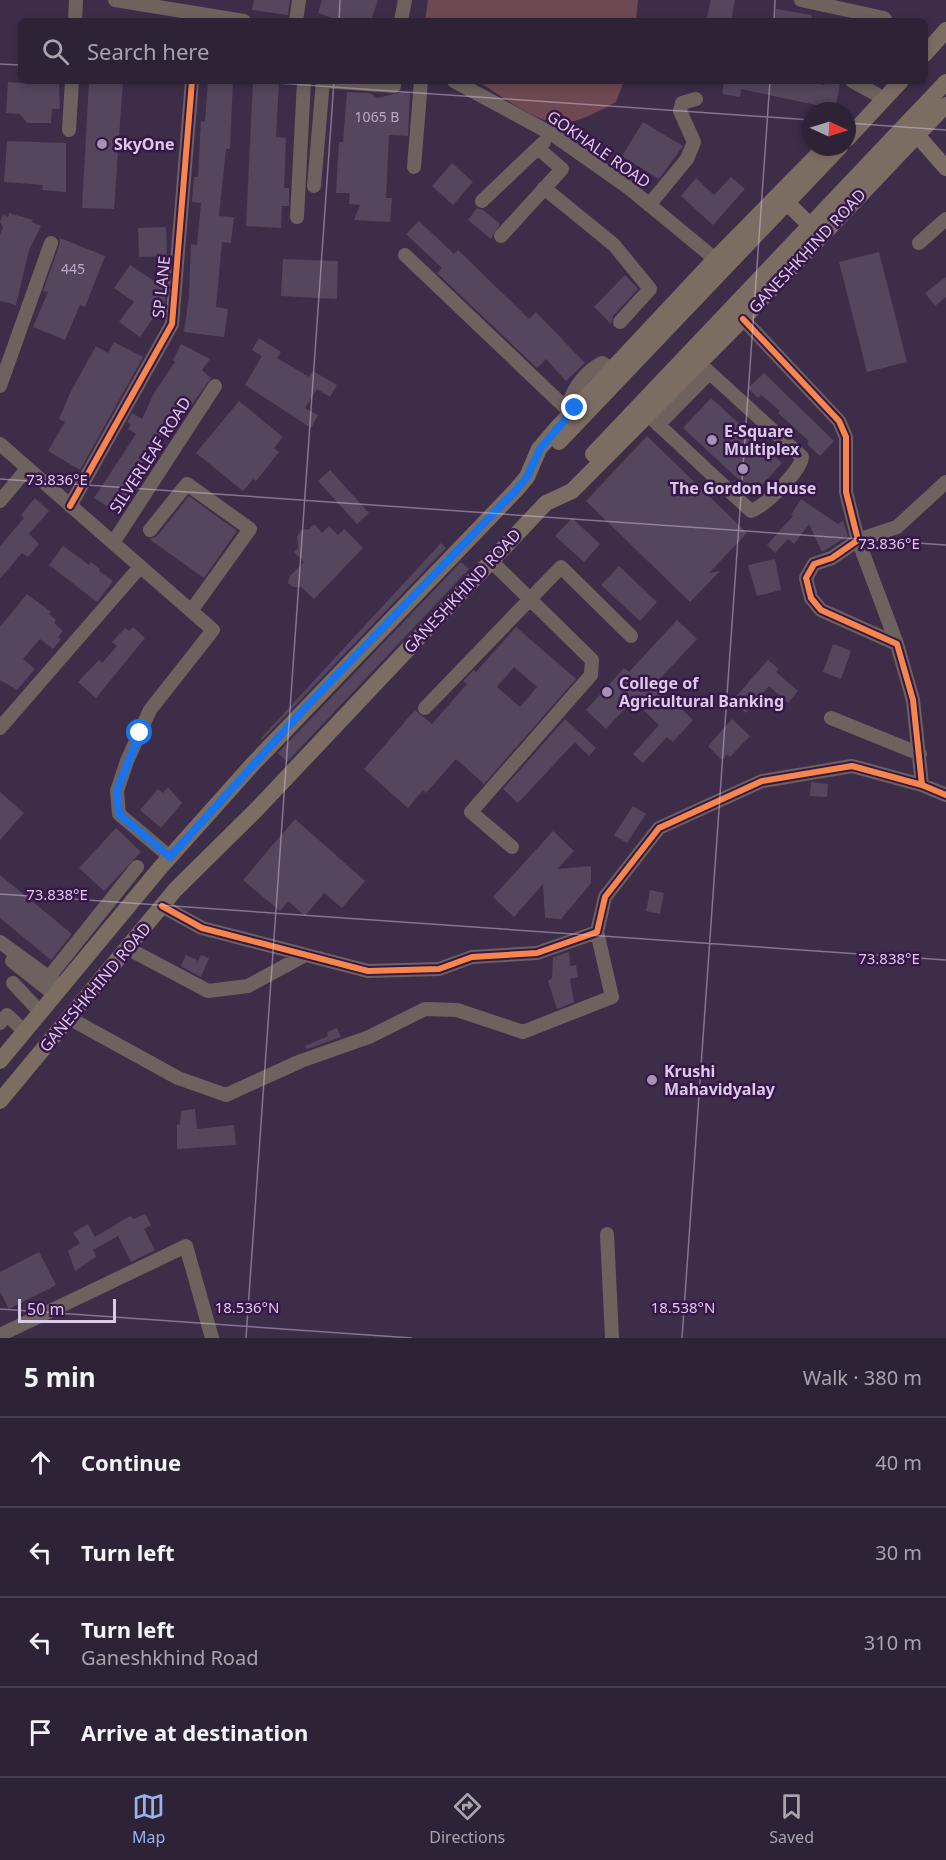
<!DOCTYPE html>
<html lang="en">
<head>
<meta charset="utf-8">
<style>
  body { margin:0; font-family:"Noto Sans",sans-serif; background:#362a3f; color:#f1f3f6 }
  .compass { position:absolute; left:802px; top:102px; width:54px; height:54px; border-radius:50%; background:#2e2237; box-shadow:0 3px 9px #0003; rotate:94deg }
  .scale { position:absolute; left:18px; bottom:15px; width:98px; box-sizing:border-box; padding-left:6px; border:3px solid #dccae9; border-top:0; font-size:16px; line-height:21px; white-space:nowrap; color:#dccae9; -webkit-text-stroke:4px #371749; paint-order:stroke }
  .stop { position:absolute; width:18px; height:18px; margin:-14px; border:4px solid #1a73e8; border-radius:50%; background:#fff }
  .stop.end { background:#1a73e8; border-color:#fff; box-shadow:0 2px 6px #0008 }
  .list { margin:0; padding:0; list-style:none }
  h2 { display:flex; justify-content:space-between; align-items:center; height:78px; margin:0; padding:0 24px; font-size:26px }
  h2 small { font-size:20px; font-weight:400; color:#a7a4ad }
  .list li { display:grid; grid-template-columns:39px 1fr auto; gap:18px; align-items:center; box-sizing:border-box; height:90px; padding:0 24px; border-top:2px solid #493f52 }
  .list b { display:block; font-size:22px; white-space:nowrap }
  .list p { margin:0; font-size:20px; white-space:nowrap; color:#a7a4ad }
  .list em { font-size:20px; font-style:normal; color:#a7a4ad }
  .icon { flex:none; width:33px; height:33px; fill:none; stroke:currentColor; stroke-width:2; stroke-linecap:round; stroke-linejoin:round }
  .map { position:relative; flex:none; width:946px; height:1338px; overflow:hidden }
  .search { position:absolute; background:#2e2237; box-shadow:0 3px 9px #0003; left:18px; right:18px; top:18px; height:66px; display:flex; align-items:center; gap:15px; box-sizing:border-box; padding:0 21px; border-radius:9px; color:#a7a4ad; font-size:22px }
  .sheet { height:438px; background:#2e2237 }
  nav { display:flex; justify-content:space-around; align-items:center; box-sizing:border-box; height:84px; border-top:2px solid #493f52; background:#2e2237; font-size:16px; color:#a7a4ad }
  nav a { display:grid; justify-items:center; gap:3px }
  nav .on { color:#95b2f1 }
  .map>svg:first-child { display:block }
  .green { fill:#6e4951 }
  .building { fill:#54465d; fill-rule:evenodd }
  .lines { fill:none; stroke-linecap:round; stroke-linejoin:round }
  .minor { stroke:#6e625e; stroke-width:14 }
  .major { stroke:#7c6d62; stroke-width:16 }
  .cycleway-casing { stroke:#371749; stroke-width:10 }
  .cycleway { stroke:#f5874c; stroke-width:6 }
  .route { stroke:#1a73e8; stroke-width:8 }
  .ticks { fill:none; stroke:#dccae9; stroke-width:1.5; stroke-opacity:0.45 }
  .poi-dot { fill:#a593b1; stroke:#371749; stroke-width:2 }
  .labels { text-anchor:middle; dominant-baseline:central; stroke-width:5; stroke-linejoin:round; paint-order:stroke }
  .number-label { font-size:14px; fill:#baa9c6 }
  .poi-label { font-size:16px; font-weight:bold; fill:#dccae9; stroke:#371749; text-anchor:start }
  .street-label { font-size:16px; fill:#dccae9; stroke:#371749 }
  .ticks-label { font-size:15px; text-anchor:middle; fill:#dccae9; stroke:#371749; stroke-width:5; stroke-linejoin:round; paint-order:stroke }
</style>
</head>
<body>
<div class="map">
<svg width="946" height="1338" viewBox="0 0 946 1338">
  <rect width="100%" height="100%" fill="#3e2d49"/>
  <path class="green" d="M428,0h210l-2,21h-211z
    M477,81h147l-8,21c-17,9 -37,21 -56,21 -26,-1 -61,-29 -83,-42z"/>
  <path class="building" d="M254,0h36l-2,15 -36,-5z
    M322,0h56l-7,21h-31l-22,-8z
    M711,0h24l-4,21h-25z
    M776,9l36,6 -1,6h-37z
    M23,81h36l1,28h-8l-1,14h-24l-7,-9 -14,-1 2,-31 15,1z
    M89,81h34l-9,128 -32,-1z
    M208,81h25l-3,68h-4l-7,67 15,1 -3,26 -9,-1 -6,65 12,2 -4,28 -40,-5 5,-36 2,-52 6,1 4,-42 -9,-1 2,-25h4l3,-56 4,1z
    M253,81h26l-3,56 10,1 -2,50h5v18h-7l-1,22 -35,-2z
    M724,81h82l18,4 1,-4 15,3 -5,25 -94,-20 -1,8 -18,-3z
    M347,92l23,1 7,5 24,-6h9l-2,44 -19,-1 -3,63h6l-2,24 -36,-2 6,-15 -11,-1 1,-11h-14l3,-51h4z
    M643,122l40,24 -24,33 -37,-23z
    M7,141l59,2v49l-24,-2 1,-5 -39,-3z
    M452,163l21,19 -20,23 -21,-19z
    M731,177l14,12 -32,36 -32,-29 15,-18 18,17z
    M477,208l6,2 17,14 -9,15 -23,-19z
    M9,213l24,7 -1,2 9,4 -12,24 -13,55 -16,-4v-66l3,-8 -3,-5 3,-7 5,2z
    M419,221l35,33 4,-4 71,69 7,-7 49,51 -19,18 -20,-22 -9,9 -100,-95 5,-5 -36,-34z
    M166,227l1,29 -28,1 -1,-29z
    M60,238l45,18 -20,51 -5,-2 -15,35 -32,-13 15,-35 -5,-1 16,-45z
    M879,252l28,110 -40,10 -28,-110z
    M283,259l55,2 -1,38 -56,-3z
    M130,265l36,24 -1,12 -25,36 -21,-15 15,-20 -20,-14z
    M625,275l13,14 -25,27 -2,8 -17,-17z
    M946,277v20l-11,9 -10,-13z
    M259,338l22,14 -4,6 32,19 4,-6 24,14 -7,12 -13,-8 -12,19 13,7 -7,13 -66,-43 17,-29 -10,-6z
    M114,342l29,15 -63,113 -32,-19 17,-29 -6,-3 11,-26 26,-47 12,7z
    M181,344l29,15 -8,11 9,8 -20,28 -8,-5 -10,21 -3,-1 -30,45 4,2 -27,44 -23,-14 42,-64 -8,-5 3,-5 -4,-2 5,-9 10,6 12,-26 21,-31 -2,-2z
    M764,373l70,68 -14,15 -13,-12 2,-3 -31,-28 2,-2 -19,-16 -3,3 -10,-10z
    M711,398l71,65 -28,31 -71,-66z
    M239,401l44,36 -9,11 5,4 -23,29 -3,-2 -10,12 -47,-38z
    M647,436l100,97 -38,40 11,-2 -30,31 -104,-101z
    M330,470l39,43 -12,11 -39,-43z
    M189,496l48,35 -33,47 -55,-39 8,-3z
    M35,498l14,13 -20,23 10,10 -11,13 -6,-4 -22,26v-33l24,-28 -3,-3z
    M801,499l37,25 5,-3 5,15 -26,16 -13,-28 -15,20 -6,-5 -13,14 -8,-8 26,-29 -2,-1z
    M572,518l28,26 -16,18 -29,-26z
    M314,524l8,9 7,-7 9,9 6,-6 19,19 -49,51 -13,-12h-8l-5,-4 2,-7 14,-14 -10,-10 4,-4 -1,-11 4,-7 8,-1z
    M441,543l5,5 -183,191 -2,-1z
    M63,546l26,19 2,-3 9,7 -1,2 14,10 -16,21 -48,-37z
    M775,559l6,31 -24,6 -9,-31z
    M461,562l8,7 -182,193 -9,-9z
    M619,566l38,36 -17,19 -39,-36z
    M27,594l24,18 -2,2 7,6 -2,3 9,8 -5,6 3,2 -8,10 -13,-10 -17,20 12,10 -18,21 -17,-10v-53z
    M677,620l20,19 -42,45 38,36 -20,22 -6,-5 -24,26 -10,-9 26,-29 -26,-25 -27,29 -20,-19 38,-42 5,4z
    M133,627l12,11 -49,60 -18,-16 21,-22 3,3 15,-17 -5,-4 13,-14 4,3z
    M516,627l60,52 -92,105 -28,-25 -30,34 -3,-3 -15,18 -44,-39 51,-59 17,14 35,-40 -4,-3 11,-11 2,2zM514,667l23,20 -17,20 -23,-20z
    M833,644l18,7 -10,28 -18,-7z
    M768,660l11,9 -3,3 22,19 -10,12 -19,-17 -23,27 -14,-12z
    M565,719l31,29 -7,8 -14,-14 -57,61 -15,-14z
    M732,719l18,17 -20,21 -3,-3 -5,6 -14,-14z
    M811,782l17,2 -1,13 -17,-1z
    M168,787l14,16 -21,25 -21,-18 18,-21 5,4z
    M0,792l24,21 -24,27z
    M633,806l13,8 -19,29 -13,-8z
    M295,819l70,62 -23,27 -18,-15 -19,23 -17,-15 -8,10 -37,-31z
    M116,828l25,24 -37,39 -25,-23z
    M553,831l21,20 -17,18 34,-3v17l-30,36 -16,-1 -2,-34 -29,33 -21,-20z
    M0,875l72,59 -21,26 -51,-42z
    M650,890l14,3 -4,21 -14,-3z
    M569,952l1,14 6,-1 2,12 -8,2 4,23 -17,7 -9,-28 4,-3 1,-21z
    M186,955l11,5 -1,5 5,-10 8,3 -8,19 -20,-11z
    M337,1028l4,9 -34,12 -2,-3 23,-10 -1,-4z
    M195,1109l2,20 37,-4 2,20 -59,4v-24l3,-1 1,-13z
    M145,1214l6,11 -7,4 11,21 -24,12 -13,-26 -25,14 3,7 -21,14 -7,-20 12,-8 -7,-10 15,-9 7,13 35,-21 4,3z
    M39,1252l17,33 -47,24 -9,-17v-20z"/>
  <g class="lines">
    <path class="minor" d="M115,0l129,21
      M801,0l83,18 2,3
      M75,21l1,-21
      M296,21l3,-21
      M401,21l4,-21
      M323,81l71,5v-5
      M454,81l98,53 77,54 86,71
      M852,81l24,13
      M69,130l3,-49
      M414,167l7,-86
      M314,186l9,-105
      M544,188l70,57 36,44 -30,33
      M482,201l62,-59
      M649,205l38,-46 7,-17 -14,-31 2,-8 14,-4
      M297,217l7,-136
      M501,236l61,-67 -23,-20
      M919,243l27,-24
      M405,255l166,158
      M743,319l96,102 7,16v55l12,48 -26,18 -18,6 -8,14 5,20 10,12 76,34 16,56 9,85 24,10
      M0,386l51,-143
      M575,409l-6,-6c5,-16 18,-33 33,-40l10,6
      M648,415l103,96c14,-5 50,-40 51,-54l-103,-94
      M658,425l51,-52
      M0,444l213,186 -63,80 -23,51 -10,30 2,23 51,43
      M0,501l27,-32
      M70,506l102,-182 20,-243
      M150,530l37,-46 63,45 -59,82
      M113,543l102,-157
      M490,560l102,100 -1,15 -120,137 41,35
      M897,644l-39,-104 39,-13 49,-45
      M425,708l136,-141 70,69
      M831,718l89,36
      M0,728l140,-161
      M162,906l40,22 166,43 71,-2 33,-12 65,-4 60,-21 8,-35 54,-69 103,-47 90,-15 70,19
      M0,942l55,40
      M127,948l81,43 40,-5 57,-31
      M12,961l43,34
      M49,977l88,-110
      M13,983l28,30
      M69,1018l109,60 48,17 75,-34 68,-24 56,-28 32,1 66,22 89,-35 -15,-65
      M0,1023l7,-8 18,17
      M607,1234l5,104
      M0,1335l186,-89 26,92"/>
    <path class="major" d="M925,54l21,-24
      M917,135l29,33
      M847,139l54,-58
      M779,195l40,39
      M559,442l281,-295
      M593,454l353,-372
      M0,1061l160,-193 92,-103 264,-275 11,-13 12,-28 18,-21 158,-169 110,-112
      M0,1101l175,-211 81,-80 290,-307 26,-12 171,-172 203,-214"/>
    <defs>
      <path id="cycleway" d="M743,319l96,102 7,16v55l12,48 -26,18 -18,6 -8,14 5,20 10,12 76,34 16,56 9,85 24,10
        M70,506l102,-182 20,-243
        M162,906l40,22 166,43 71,-2 33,-12 65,-4 60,-21 8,-35 54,-69 103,-47 90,-15 70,19"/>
    </defs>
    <use href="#cycleway" class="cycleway-casing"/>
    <use href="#cycleway" class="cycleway"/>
  </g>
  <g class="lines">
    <path class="route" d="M140,733l-23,57 2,24 51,43 134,-148 212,-219 11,-13 13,-28 35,-41"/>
  </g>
  <path class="ticks" d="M339,21l1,-21M774,21l1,-21M0,64l21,1M246,81l565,39M847,123l99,7M0,479l946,66M0,894l946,66M0,1309l412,29M246,1338l88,-1257M682,1338l88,-1257"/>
  <g class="poi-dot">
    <circle cx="102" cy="144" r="6"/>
    <circle cx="712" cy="440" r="6"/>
    <circle cx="743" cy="469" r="6"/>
    <circle cx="607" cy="692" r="6"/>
    <circle cx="652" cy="1080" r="6"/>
  </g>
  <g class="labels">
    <g class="number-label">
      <text x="377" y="116">1065 B</text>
      <text x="73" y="268">445</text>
    </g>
    <g class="poi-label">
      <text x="114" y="144">SkyOne</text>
      <text x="724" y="431">E-Square<tspan x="724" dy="18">Multiplex</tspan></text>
      <text x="743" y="488" text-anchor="middle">The Gordon House</text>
      <text x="619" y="683">College of<tspan x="619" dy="18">Agricultural Banking</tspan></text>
      <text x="664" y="1071">Krushi<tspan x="664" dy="18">Mahavidyalay</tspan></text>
    </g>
    <g class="street-label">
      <text transform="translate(599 149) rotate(35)">GOKHALE ROAD</text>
      <text transform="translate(807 251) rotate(-47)">GANESHKHIND ROAD</text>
      <text transform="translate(161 287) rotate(-84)">SP LANE</text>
      <text transform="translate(150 455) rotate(-57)">SILVERLEAF ROAD</text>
      <text transform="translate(462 591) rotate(-47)">GANESHKHIND ROAD</text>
      <text transform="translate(95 987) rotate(-50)">GANESHKHIND ROAD</text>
    </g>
  </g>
  <g class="ticks-label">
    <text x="57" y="485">73.836°E</text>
    <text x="889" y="549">73.836°E</text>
    <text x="57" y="900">73.838°E</text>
    <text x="889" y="964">73.838°E</text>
    <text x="247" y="1313">18.536°N</text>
    <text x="683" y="1313">18.538°N</text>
  </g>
</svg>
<svg class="compass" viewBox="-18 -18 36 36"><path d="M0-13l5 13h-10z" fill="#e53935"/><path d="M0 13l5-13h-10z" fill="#a7a4ad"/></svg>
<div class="scale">50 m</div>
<div class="stop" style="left:140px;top:733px"></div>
<div class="stop end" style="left:575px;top:408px"></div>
<div class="search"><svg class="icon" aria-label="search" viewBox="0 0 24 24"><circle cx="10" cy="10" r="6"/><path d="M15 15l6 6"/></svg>Search here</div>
</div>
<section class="sheet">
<h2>5 min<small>Walk · 380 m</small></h2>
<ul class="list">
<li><svg class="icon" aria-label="ahead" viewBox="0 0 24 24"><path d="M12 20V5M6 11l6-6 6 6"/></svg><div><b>Continue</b></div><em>40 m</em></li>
<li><svg class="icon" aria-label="left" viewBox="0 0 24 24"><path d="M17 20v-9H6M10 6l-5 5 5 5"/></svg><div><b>Turn left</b></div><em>30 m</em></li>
<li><svg class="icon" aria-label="left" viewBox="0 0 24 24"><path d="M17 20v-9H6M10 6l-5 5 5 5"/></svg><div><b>Turn left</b><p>Ganeshkhind Road</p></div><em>310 m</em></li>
<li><svg class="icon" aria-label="arrive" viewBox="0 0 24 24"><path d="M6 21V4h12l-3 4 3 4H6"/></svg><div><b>Arrive at destination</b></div></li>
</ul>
</section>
<nav>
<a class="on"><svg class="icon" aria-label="map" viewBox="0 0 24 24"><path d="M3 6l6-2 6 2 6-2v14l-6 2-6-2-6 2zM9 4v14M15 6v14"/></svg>Map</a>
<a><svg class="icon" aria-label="directions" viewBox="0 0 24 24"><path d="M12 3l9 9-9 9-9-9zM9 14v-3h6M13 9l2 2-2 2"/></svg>Directions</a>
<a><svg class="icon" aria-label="saved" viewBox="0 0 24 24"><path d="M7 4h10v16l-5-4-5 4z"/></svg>Saved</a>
</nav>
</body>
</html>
